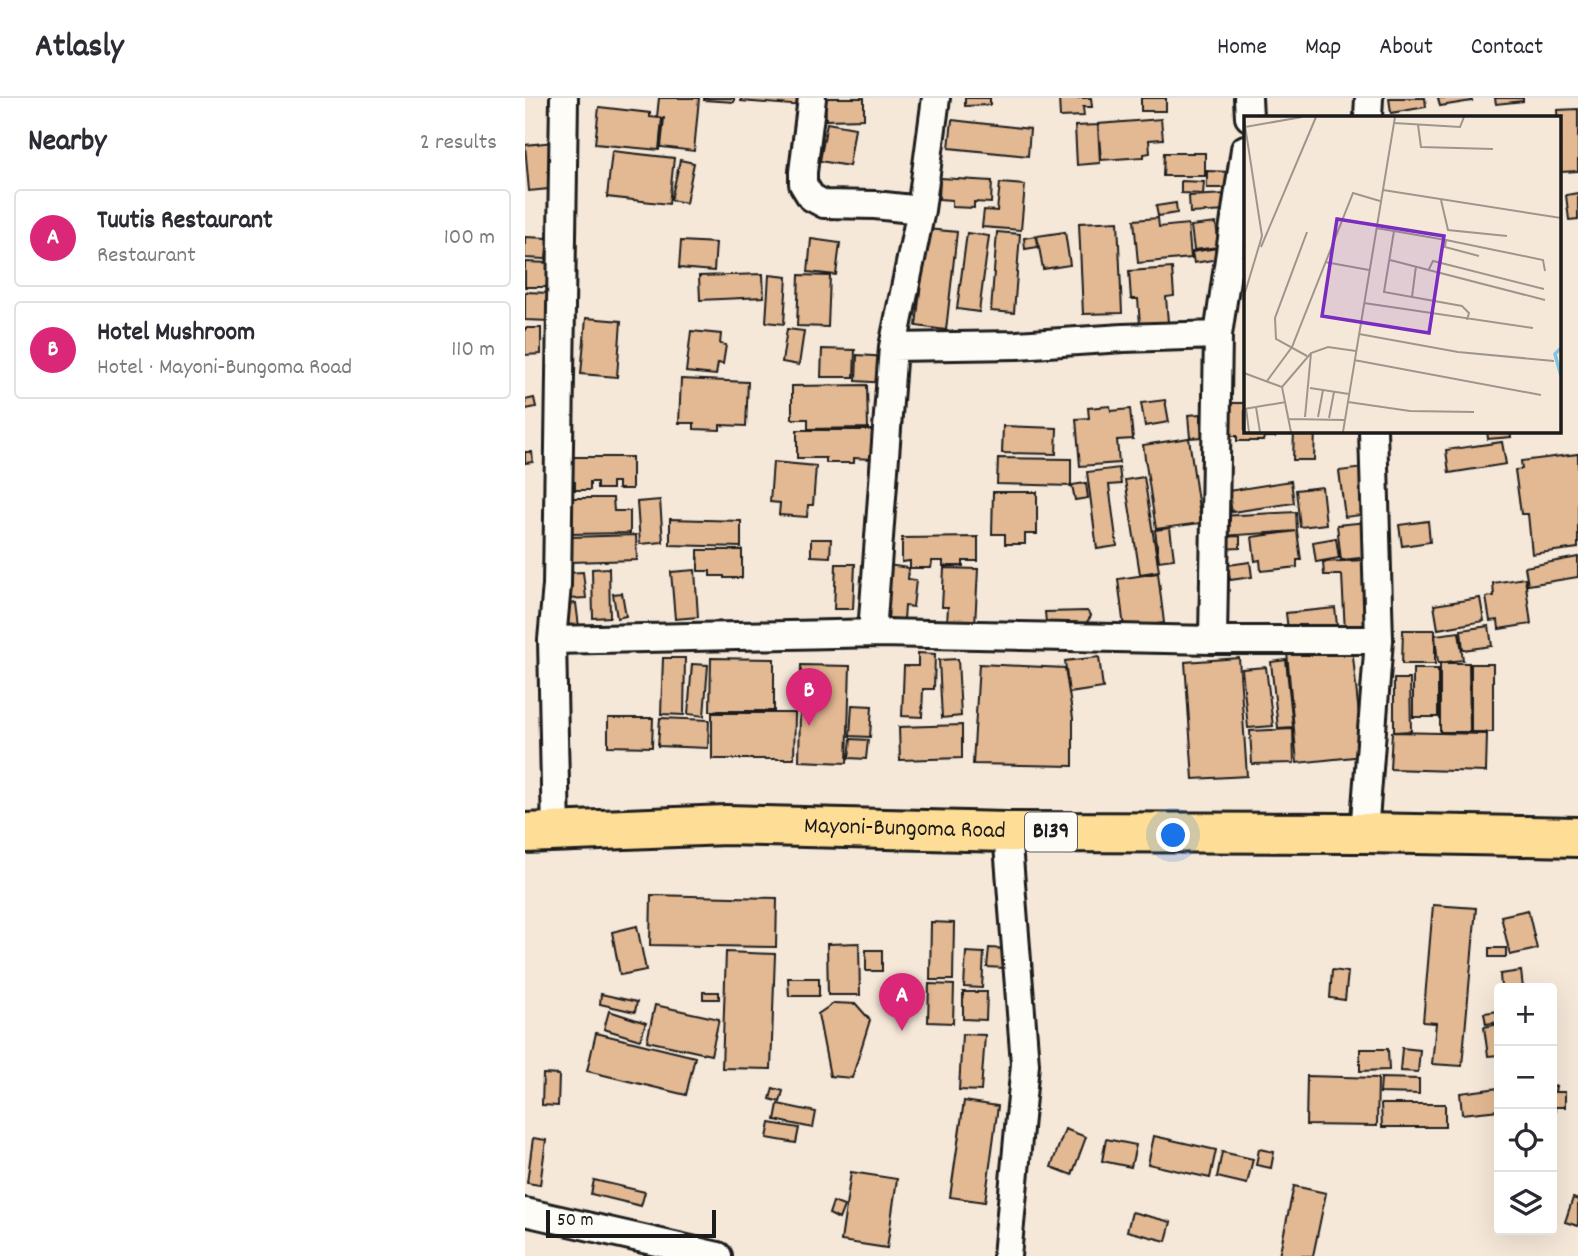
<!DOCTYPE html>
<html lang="en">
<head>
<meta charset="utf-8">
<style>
  body { margin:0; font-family:Dekko,sans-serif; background:#f2f2f3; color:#2b2b33 }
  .controls { position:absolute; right:21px; bottom:21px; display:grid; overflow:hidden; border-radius:7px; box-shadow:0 7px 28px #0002 }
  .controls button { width:63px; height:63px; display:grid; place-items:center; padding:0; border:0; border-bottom:2px solid #e1e1e2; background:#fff; color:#2b2b33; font:35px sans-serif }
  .scale { position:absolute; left:21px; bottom:18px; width:170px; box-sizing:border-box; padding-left:7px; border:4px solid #1c1c1c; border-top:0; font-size:19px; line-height:24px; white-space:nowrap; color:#1c1c1c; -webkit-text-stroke:5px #fdfcf7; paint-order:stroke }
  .you { position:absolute; left:649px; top:738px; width:24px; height:24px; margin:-18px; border:5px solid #fff; border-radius:50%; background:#1a73e8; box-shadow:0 0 0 10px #1a73e833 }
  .badge { display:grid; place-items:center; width:46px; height:46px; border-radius:50%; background:#db2777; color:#fff; font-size:23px; font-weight:700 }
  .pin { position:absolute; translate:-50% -58px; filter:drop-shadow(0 2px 4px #0008) }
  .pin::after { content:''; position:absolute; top:37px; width:24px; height:21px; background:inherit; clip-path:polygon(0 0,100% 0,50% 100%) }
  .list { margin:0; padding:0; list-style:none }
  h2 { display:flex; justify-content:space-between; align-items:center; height:91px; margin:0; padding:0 28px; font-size:30px }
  h2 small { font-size:23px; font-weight:400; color:#7c7c81 }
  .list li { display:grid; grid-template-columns:46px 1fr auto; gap:21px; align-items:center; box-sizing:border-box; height:98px; margin:0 14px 14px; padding:0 14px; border:2px solid #e1e1e2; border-radius:7px }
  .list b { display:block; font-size:26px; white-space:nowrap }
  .list p { margin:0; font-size:23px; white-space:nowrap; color:#7c7c81 }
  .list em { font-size:23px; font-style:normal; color:#7c7c81 }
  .icon { flex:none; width:38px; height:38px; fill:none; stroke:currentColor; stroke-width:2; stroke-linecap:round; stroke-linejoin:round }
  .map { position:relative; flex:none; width:1053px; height:1158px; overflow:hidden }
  header { display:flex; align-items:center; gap:42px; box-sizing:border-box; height:98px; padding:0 35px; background:#fff; border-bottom:2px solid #e1e1e2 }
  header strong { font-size:33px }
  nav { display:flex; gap:38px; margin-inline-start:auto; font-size:24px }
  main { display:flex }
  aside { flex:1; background:#fff }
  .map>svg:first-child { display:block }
  .building { fill:#e3b993; stroke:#1c1c1c; stroke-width:2 }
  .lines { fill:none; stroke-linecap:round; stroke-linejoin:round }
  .street-casing { stroke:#1c1c1c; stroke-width:32 }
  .primary-casing { stroke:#1c1c1c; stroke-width:44 }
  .street { stroke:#fdfcf7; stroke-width:26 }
  .primary { stroke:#fedd96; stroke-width:38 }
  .labels { text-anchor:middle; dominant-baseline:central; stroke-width:6; stroke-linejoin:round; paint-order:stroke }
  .shield { fill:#fdfcf7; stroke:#605f5e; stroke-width:2 }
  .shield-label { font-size:23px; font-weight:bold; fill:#1c1c1c }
  .street-label { font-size:24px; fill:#1c1c1c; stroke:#fdfcf7 }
  .inset-river { fill:none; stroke:#81c5e2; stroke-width:3.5 }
  .inset-road { fill:none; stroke:#9e968d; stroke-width:2 }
  .view { fill:#7b2cbf; fill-opacity:0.15; stroke:#7b2cbf; stroke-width:3.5 }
  .inset-edge { fill:none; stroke:#1c1c1c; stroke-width:3.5 }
</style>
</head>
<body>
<header>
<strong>Atlasly</strong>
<nav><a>Home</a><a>Map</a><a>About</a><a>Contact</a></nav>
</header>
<main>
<aside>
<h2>Nearby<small>2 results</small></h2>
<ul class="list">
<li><span class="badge">A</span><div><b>Tuutis Restaurant</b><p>Restaurant</p></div><em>100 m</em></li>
<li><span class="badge">B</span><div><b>Hotel Mushroom</b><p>Hotel · Mayoni-Bungoma Road</p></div><em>110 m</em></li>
</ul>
</aside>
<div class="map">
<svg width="1053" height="1158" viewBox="0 0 1053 1158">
  <rect width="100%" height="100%" fill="#f5e8d9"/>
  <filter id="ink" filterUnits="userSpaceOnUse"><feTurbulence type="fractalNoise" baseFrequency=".0143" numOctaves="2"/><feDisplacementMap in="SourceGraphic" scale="14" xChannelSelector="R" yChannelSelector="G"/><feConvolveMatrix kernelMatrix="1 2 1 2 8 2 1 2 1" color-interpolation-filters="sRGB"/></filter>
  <g filter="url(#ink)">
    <path class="building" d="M134,0h40l-5,53 -33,-4 3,-29 -7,-1z
      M179,0h30v4l-30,-2z
      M216,0h63v8l-63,-5z
      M300,0h39v21l-38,1z
      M440,0h25v7l-25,1z
      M534,0h32l1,9h-9l1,9 -24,1z
      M616,0h25v13h-25z
      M864,0h36l1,9 -35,6z
      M913,0h33l1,3 -32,5z
      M970,0h28v3l-27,3z
      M74,9l51,6v4l12,1 -3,32 -64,-6z
      M1053,11v62l-17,1 -4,-62z
      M636,21l2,20 -14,1 1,13 -6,1v3l-43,3 -3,-36z
      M427,22l78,9 -2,27 -79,-8z
      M302,25l28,5 -6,38 -29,-5z
      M573,27l2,38 -23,2 -2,-39z
      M29,44l5,46 -30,3 -4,-46z
      M87,53l62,7 -5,46 -62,-7z
      M639,55h41v23h-42z
      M155,62l14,3 -8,40 -15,-3z
      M682,73l24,1v16h-24z
      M415,80l52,3 -1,22 -17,-1v6l-22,-1v-7l-13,-1z
      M656,83l23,1 -1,12 -22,-1z
      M475,85l25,2 -4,45 -39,-3 2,-17 13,1z
      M1053,95v26l-9,1 -3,-25z
      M702,96l1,17 -38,2 -1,-17z
      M651,105l1,10 -19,3 -2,-10z
      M633,120l1,9 29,-3 3,34 -53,5 -4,-43z
      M593,123l4,92 -39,1 -4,-91z
      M691,125l3,24 -25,3 -3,-24z
      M402,131l30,3 -11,98 -30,-4z
      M472,134l23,2 -6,79 -23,-2z
      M540,134l5,33 -27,4 -6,-33z
      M442,135l22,3 -10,76 -22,-3z
      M511,138l2,11 -13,2 -1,-11z
      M0,139l23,1 -2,21 -21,-1z
      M286,141l29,4 -4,32 -28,-3z
      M156,143l35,2 -2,28 -35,-3z
      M692,150l1,11 -24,4 -2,-11z
      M0,164l26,1 -1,24h-25z
      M647,170l2,28 -8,1 2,25 -28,2 -2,-25h-7l-2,-28z
      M238,176l1,23 -64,3 -1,-24z
      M244,177l18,2 -3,47 -18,-2z
      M274,177l31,1 -2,51 -31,-1z
      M0,194l26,1v28l-26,-1z
      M61,220l35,3 -4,56 -36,-3z
      M0,230h16v26l-16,1z
      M262,231l17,2 -5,34 -17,-3z
      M166,233l30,3 -1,10 6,1 -3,19 -5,-1 -2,12 -30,-3z
      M297,251l33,1 -1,27h-33z
      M332,257l31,2 -1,26 -31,-2z
      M156,281l67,3 -2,44 -26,-1v5l-26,-1v-6h-15z
      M342,287l1,43 -60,1v-10h-16v-33z
      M9,300l2,9 -10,2 -1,-9z
      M640,302l4,22 -24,4 -4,-23z
      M698,305h22v27h30v7h-11l-1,4h-26v-5h-14z
      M585,308l1,5 19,-2 3,30 -16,1 2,23 -39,3 -4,-47 13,-1 -1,-10z
      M675,316l2,23 -12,1 -2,-23z
      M478,328l54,2 -1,26 -54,-1z
      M272,332h75v29l-18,-1v5h-28v-5h-29z
      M769,332h21l-1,30h-21z
      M962,332h23l1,7 -23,2z
      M664,340l12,85 -45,6 -13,-84z
      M977,344l4,22 -57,9 -3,-23z
      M0,354h7l1,10 -8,1z
      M1053,356v94l-46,6 -4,-40h-7l-6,-44 7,-1 -1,-8z
      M41,359h66v32h-14v-7h-6v7h-15v-7h-7v8h-15v-8h-9z
      M473,360l73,1v27l-74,-2z
      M248,364l43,4 -3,39h-5l-1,12 -28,-2 1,-12 -10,-1z
      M594,370l2,16 -12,1 8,61 -20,3 -10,-77z
      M838,370l6,46 -24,3 -6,-46z
      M619,379l15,94 -19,3 -15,-94z
      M766,383l3,22 -62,9 -4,-21z
      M561,385l2,15 -13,2 -3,-15z
      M797,389l4,37 -26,3 -4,-37z
      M468,394h44v42h-12v10h-20v-10h-13z
      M43,400h45l1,13h16v22l-62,1z
      M135,402l3,42 -23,2 -3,-42z
      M771,414l1,19 -75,5 -1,-20z
      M145,421l71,2v26l-71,-2z
      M903,423l2,21 -28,4 -3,-21z
      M842,424l3,35 -29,3 -4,-35z
      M645,430l4,31 -15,2 -4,-31z
      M772,433l4,29h-4v7l-36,4 -1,-11 -5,1 -3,-24z
      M111,437l1,25 -66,2 -1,-25z
      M715,438v12l-21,1 -1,-12z
      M453,439v24h-15v5h-20v-5h-11l-1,7h-21v-7l-8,1v-24z
      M811,440l3,20 -23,4 -3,-20z
      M286,441h20l-1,18 -19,-1z
      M173,452h44v28h-18v-2h-14v-5h-12z
      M1053,459v20l-50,8 -3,-18z
      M841,462l3,72h-24l-3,-57h-18l-1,-13z
      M725,464l2,15 -22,3 -2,-15z
      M311,466h19l-2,45h-19z
      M355,466l29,4 -1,11 8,1 -3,27 -8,-1 -1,14 -30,-4z
      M84,470l1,49 -17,1 -1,-49z
      M419,470l34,1 -3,56 -28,-1 1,-17h-6z
      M170,472l3,47 -23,2 -4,-47z
      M58,474l3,26 -19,1 -2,-26z
      M633,475l6,50 -40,5 -6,-49z
      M1000,480l6,46 -32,5 -1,-9 -8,1 -4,-24 8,-1 -1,-13z
      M97,495l4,23 -9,2 -4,-24z
      M955,500l4,23 -46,8 -4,-24z
      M51,505l3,24 -13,2 -4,-24z
      M810,510l3,25 -49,6 -3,-26z
      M562,513l4,5 -9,13 -35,3 -2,-20z
      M964,528l3,20 -29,4 -2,-20z
      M878,532h32v34h-33z
      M934,534l4,28 -25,3 -3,-28z
      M827,548l11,110 -66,7 -10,-111z
      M393,555l17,1 -1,35h-11l-1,28 -20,-1 2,-50h14z
      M574,559l4,31 -34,5 -4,-32z
      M138,560h22l-1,57 -23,-1z
      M186,560l63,1v52h-64z
      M714,560l8,118 -54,3 -8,-117z
      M433,561l3,57 -19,2 -3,-58z
      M761,562l7,67 -15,1 -7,-66z
      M915,565h29l1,69h-30z
      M167,566l16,1 -4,51 -16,-2z
      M454,566l86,4 8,50v48l-100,-2z
      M946,566h22v68h-22z
      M276,567l49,1 -3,97 -48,-2z
      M741,569l7,59 -25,2 -6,-59z
      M888,571h25v48h-25z
      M869,581h16l1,52 -17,1z
      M327,607l20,1 -2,31 -20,-1z
      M187,615h83l-1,46h-82z
      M83,620h45l-1,29 -44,-1z
      M135,620l49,2 -1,28 -50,-2z
      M437,627v33l-62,2 -1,-33z
      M768,631l1,34 -42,1 -2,-33z
      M867,634l95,2 -1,38 -96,-3z
      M326,641l17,1 -2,19 -17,-1z
      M126,797l126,3 -1,49 -126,-2z
      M908,807l43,3 -14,158 -30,-2 4,-41 -13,-1z
      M1003,812l9,39 -27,6 -9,-39z
      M406,824l23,1 -1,57h-23z
      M112,828l9,44 -26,5 -8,-43z
      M334,845l1,52h-32l-1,-51z
      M464,850l16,1 -1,19 -17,-1z
      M964,850h17v9h-17z
      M341,852h16v21h-16z
      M201,854l49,2 -4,115 -49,-1z
      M441,854l18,1 -2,35 -18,-1z
      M807,872l16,2 -3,28 -15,-2z
      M996,873l2,17h-22l-1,-14z
      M263,880h31v18h-30z
      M404,886l25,1 -1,38 -25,-1z
      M178,894h16v7h-16z
      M438,894h24l-1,28 -23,-1z
      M76,896l36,8 -2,10 -35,-8z
      M309,905l22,1 14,16 -18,58 -22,-2 -12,-62z
      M130,907l64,14 -8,36 -64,-14z
      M84,913l37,12 -6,17 -36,-11z
      M974,913v11l-13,2 -2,-11z
      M974,926v31l-11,1 -4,-29z
      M71,935l99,24 -9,38 -99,-24z
      M437,936l23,1 -4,56 -22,-1z
      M877,950l18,2 -2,22 -18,-1z
      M835,951h28l1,21 -29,1z
      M18,976l16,1 -1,31 -16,-1z
      M782,978l71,2 -1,48 -71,-1z
      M856,980l38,1v15l-39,-1z
      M1027,988h4l-1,6h10v15h-10v6h-3z
      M248,990l10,3 -3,11 -10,-3z
      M974,990v22l-37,4 -2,-21z
      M439,1003l34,5 -13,96 -35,-5z
      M253,1006l38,8 -3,16 -38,-8z
      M856,1006h64v23h-63z
      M245,1025l29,5 -3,15 -29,-5z
      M540,1031l21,8 -14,38 -21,-8z
      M629,1038l62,14 -6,28 -62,-14z
      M8,1040l13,2 -6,45 -13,-2z
      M581,1041l30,6 -5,22 -29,-6z
      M734,1051l15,3 -3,16 -15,-3z
      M697,1054l31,7 -6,25 -30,-7z
      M326,1074l46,7 -10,69 -46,-7z
      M69,1082l51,12 -4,14 -50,-12z
      M769,1088l32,7 -13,63h-34z
      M1048,1100l5,2v26l-13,-4z
      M308,1104l11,4 -5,13 -10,-5z
      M607,1114l39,10 -5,19 -39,-10z"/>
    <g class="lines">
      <defs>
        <path id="street" d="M287,0l-9,74v12l8,13 13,7 51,1 46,5
          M723,0l1,19
          M843,19l1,-19
          M368,249l124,-2 106,-7 95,-3
          M347,535l21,-286 28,-137 15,-112
          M27,542l5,-55 7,-487
          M688,542h166
          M839,735l15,-193 -6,-210
          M31,736l-4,-194 328,-7 333,7 5,-305 27,-186
          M0,1114l193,44
          M482,1158l18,-192 -18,-232"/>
        <g id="primary">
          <path id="s1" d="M0,735l201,-8 281,7 357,1 214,4"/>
        </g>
      </defs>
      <use href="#street" class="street-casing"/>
      <use href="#primary" class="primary-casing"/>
      <use href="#street" class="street"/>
      <use href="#primary" class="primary"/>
    </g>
  </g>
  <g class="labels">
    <rect class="shield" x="500" y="714.5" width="52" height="39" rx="5"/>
    <g class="shield-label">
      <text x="526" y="734">B139</text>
    </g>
    <g class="street-label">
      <text stroke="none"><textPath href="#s1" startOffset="380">Mayoni-Bungoma Road</textPath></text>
    </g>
  </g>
  <g transform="translate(719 18)">
    <rect width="317" height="317" fill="#f5e8d9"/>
    <path class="inset-river" d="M317,232l-6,6 6,22"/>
    <path class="inset-road" d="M0,3l18,117 -18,60M150,7l66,4 4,-10M174,9l3,22 72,2M1,11l57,-10M139,74l178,28M197,84l7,30 59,6M132,112l18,3 -10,61 78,14 7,7 -2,7M150,115l52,9 -1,7 34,9M202,124l97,20 2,11M17,131l55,-130M146,144l155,40M81,146l44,8M184,155l5,-10 111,28M168,181l4,-31M120,187l169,25M115,218l99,18 96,9M63,240l-31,-17 -1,-21 32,-86M110,244l187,35M0,257l38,14 9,45M23,265l25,-34 61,-154 27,8M38,271l29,-34 17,-6 28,4M66,272l39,6M104,286l62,9 64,1M12,291l4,25M2,292l3,24M0,293l42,-7M61,301l6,-64M74,301l5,-27M85,302l5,-26M45,303l56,1M99,316l52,-315"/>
    <path class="view" d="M93,103l107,17 -15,97 -107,-17z"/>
    <rect width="317" height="317" class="inset-edge"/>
  </g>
</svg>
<div class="controls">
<button>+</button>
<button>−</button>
<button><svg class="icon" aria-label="locate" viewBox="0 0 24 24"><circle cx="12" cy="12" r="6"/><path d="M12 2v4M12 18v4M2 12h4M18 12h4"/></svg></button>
<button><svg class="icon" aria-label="layers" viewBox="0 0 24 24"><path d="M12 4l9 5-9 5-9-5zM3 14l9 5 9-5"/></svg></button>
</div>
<div class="scale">50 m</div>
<div class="you"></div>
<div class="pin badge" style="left:377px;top:933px">A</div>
<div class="pin badge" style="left:284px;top:628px">B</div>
</div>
</main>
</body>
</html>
